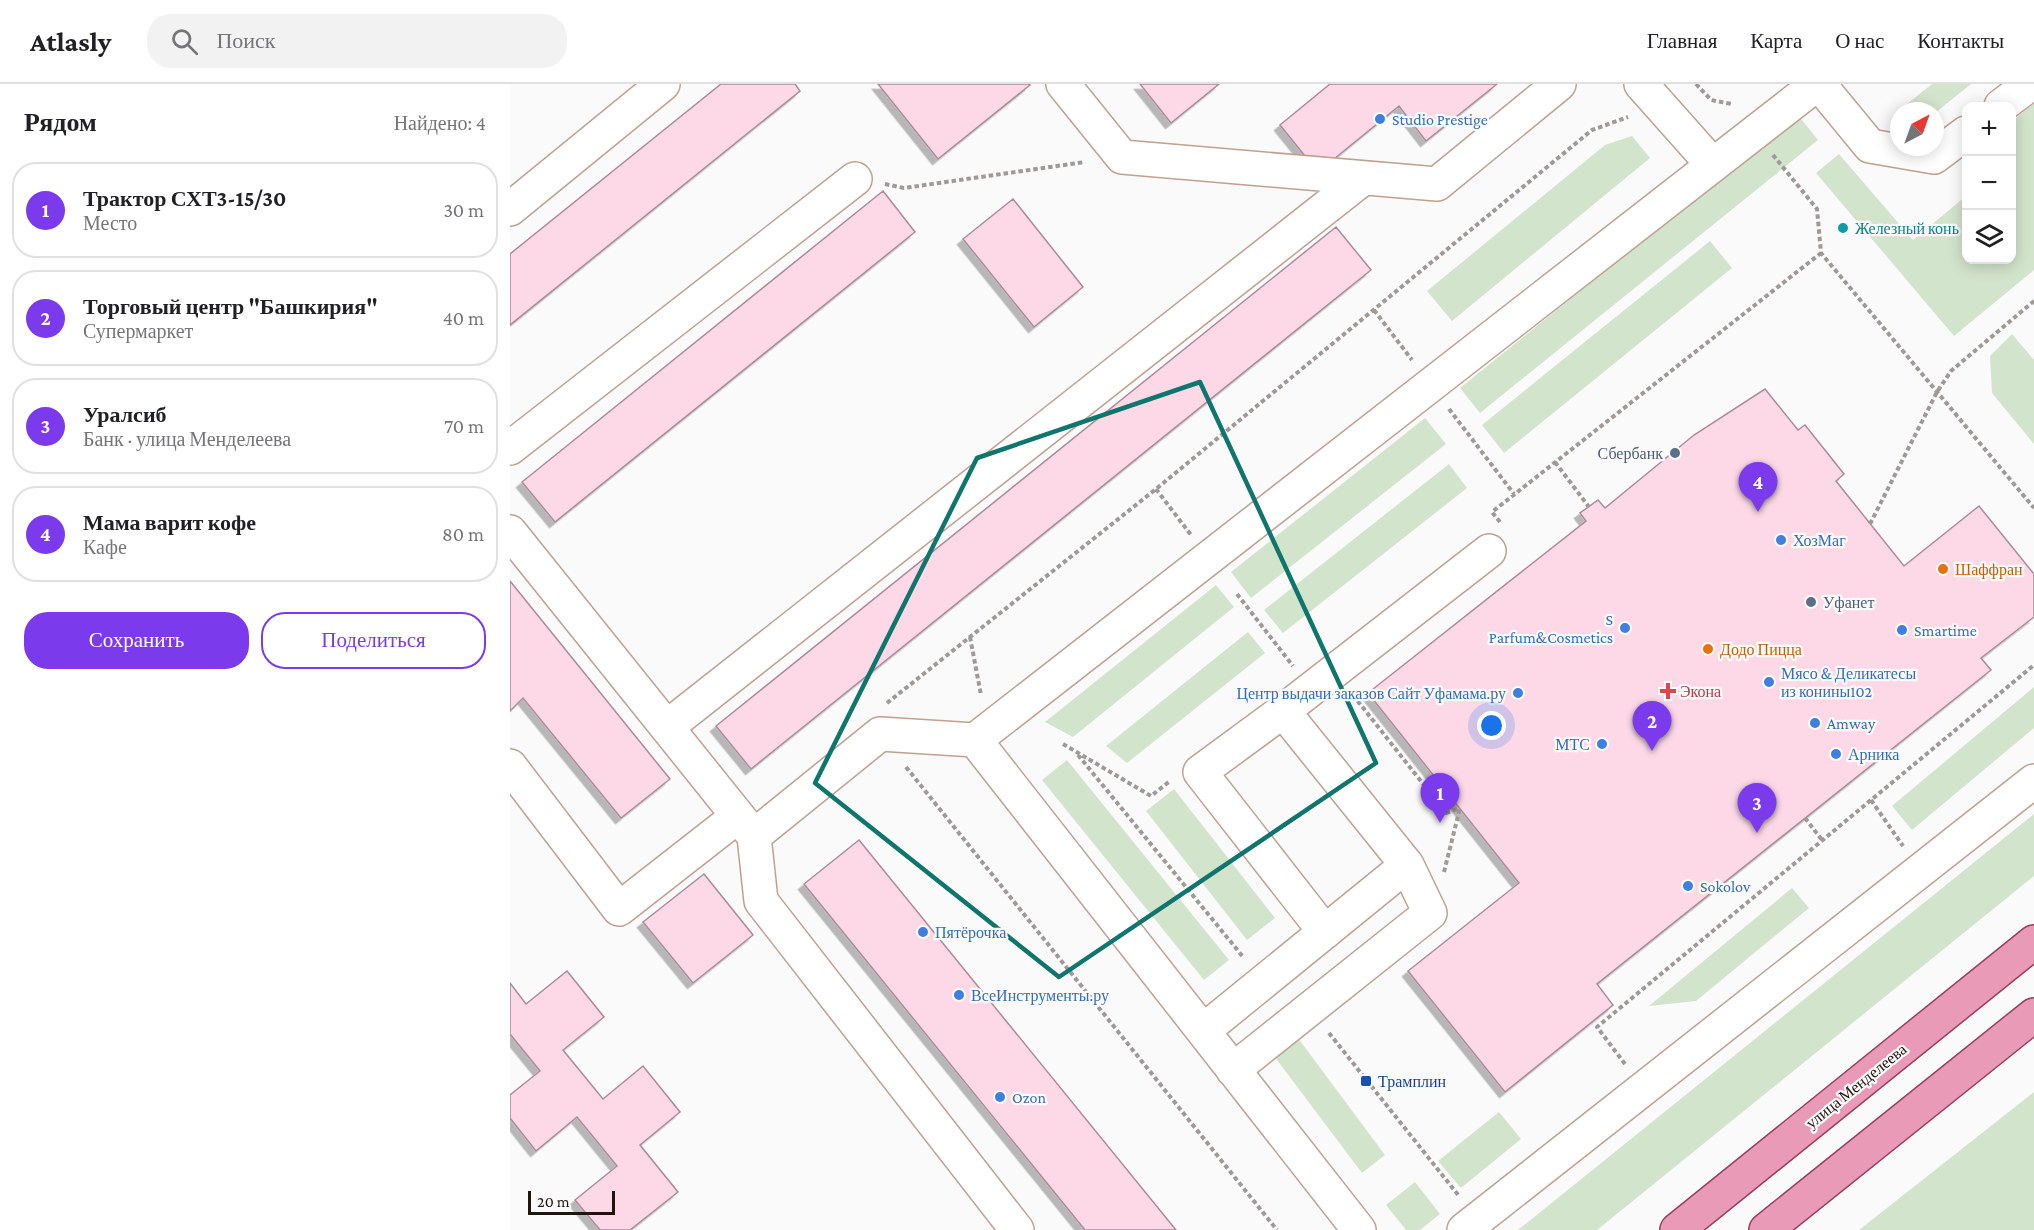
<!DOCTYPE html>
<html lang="ru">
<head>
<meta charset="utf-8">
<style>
  body { margin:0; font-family:"Crimson Pro",serif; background:#f2f2f2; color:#202124 }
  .controls { position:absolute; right:18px; top:18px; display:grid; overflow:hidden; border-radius:12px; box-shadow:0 3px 15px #0003 }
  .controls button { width:54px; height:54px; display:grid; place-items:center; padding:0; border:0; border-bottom:2px solid #e0e0e0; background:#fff; color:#202124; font:30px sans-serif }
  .compass { position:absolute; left:1380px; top:18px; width:54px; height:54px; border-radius:50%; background:#fff; box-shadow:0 3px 15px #0003; rotate:41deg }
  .scale { position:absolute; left:18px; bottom:15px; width:87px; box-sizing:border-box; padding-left:6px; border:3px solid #20140f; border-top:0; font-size:16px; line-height:21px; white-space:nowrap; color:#20140f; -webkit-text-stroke:4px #fafafa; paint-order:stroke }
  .you { position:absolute; left:982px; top:642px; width:21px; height:21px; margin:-15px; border:4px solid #fff; border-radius:50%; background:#1a73e8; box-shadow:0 0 0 9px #1a73e833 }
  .badge { display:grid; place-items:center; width:39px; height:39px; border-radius:50%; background:#7c3aed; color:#fff; font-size:20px; font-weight:700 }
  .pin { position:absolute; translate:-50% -50px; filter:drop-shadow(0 2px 3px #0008) }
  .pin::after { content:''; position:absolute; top:32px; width:21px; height:18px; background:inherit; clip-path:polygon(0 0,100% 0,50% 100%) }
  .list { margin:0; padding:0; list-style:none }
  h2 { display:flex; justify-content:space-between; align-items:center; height:78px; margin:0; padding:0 24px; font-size:26px }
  h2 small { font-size:20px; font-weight:400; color:#757577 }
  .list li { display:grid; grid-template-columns:39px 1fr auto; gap:18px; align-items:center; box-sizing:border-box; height:96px; margin:0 12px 12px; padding:0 12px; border:2px solid #e0e0e0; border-radius:24px }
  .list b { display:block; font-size:22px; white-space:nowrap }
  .list p { margin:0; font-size:20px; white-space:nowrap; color:#757577 }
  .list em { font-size:20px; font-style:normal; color:#757577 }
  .actions { display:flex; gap:12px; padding:18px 24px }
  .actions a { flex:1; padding:14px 0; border:2px solid #7c3aed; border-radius:24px; text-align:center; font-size:21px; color:#7c3aed }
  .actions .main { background:#7c3aed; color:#fff }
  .icon { flex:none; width:33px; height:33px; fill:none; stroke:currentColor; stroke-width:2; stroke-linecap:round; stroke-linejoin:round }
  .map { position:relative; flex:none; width:1524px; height:1146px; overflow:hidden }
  header { display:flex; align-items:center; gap:36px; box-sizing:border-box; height:84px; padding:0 30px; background:#fff; border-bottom:2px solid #e0e0e0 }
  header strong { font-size:28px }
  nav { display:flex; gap:33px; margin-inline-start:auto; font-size:21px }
  .search { width:420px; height:54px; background:#f2f2f2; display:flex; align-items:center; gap:15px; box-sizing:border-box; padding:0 21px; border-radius:24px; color:#757577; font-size:22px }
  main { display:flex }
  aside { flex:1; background:#fff }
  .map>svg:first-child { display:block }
  .green { fill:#d3e4cc }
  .building { fill:#fdd9e8; stroke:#ac8b99; stroke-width:1.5; filter:url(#shadow) }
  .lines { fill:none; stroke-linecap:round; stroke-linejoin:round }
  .minor-casing { stroke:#c1a091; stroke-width:36 }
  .major-casing { stroke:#993f5c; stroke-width:36 }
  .path { stroke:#9f9a98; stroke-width:4; stroke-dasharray:4.5 3; stroke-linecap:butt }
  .minor { stroke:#fff; stroke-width:33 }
  .major { stroke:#e99ab6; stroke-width:33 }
  .marked { fill:none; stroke:#0f766e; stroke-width:4.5; stroke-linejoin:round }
  .shop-dot { fill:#3f7fe0; stroke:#fafafa; stroke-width:2 }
  .culture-dot { fill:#0f9aa8; stroke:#fafafa; stroke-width:2 }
  .service-dot { fill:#5c6f8a; stroke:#fafafa; stroke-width:2 }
  .food-dot { fill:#e8710a; stroke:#fafafa; stroke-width:2 }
  .health-dot { fill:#e0444e; stroke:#fafafa; stroke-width:2 }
  .transit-dot { fill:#1a4fb4; stroke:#fafafa; stroke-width:2 }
  .labels { text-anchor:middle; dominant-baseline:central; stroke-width:4.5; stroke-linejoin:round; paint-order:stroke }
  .shop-label { font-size:16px; fill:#366cbe; stroke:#fafafa; text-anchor:start }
  .culture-label { font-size:16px; fill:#0d838f; stroke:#fafafa; text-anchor:start }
  .service-label { font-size:16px; fill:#4e5e75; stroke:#fafafa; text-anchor:end }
  .food-label { font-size:16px; fill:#c56008; stroke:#fafafa; text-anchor:start }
  .health-label { font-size:16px; fill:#be3a42; stroke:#fafafa; text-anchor:start }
  .transit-label { font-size:16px; fill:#164399; stroke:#fafafa; text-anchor:start }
  .street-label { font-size:16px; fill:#20140f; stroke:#fafafa }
</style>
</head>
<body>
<header>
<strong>Atlasly</strong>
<div class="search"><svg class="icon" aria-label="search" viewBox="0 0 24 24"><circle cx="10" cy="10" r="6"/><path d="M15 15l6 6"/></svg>Поиск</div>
<nav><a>Главная</a><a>Карта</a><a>О нас</a><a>Контакты</a></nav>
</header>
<main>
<aside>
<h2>Рядом<small>Найдено: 4</small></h2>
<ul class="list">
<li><span class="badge">1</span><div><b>Трактор СХТ3-15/30</b><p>Место</p></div><em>30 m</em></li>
<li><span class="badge">2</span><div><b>Торговый центр &quot;Башкирия&quot;</b><p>Супермаркет</p></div><em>40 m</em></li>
<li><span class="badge">3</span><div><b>Уралсиб</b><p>Банк · улица Менделеева</p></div><em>70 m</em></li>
<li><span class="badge">4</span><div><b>Мама варит кофе</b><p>Кафе</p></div><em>80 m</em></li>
</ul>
<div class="actions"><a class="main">Сохранить</a><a>Поделиться</a></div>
</aside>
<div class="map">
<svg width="1524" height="1146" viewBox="0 0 1524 1146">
  <defs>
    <filter id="shadow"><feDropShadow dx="-5.5" dy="5.5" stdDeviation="0" flood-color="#0004"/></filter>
  </defs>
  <rect width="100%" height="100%" fill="#fafafa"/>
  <path class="green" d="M1422,0h39l-36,29v-2h-30l-3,-3z
    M1524,19v167l-80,66 -138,-163 23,-19 74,86 53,-44v64h46v-138z
    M1288,31l20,25 -338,273 -20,-25z
    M1122,52l18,22 -198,163 -25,-30 178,-146z
    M1200,157l22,27 -228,185 -22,-28z
    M1502,250l22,26v84l-42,-51 -2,-37z
    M915,334l21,26 -195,154 -20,-26z
    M939,380l18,24 -184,145 -19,-23z
    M706,501l18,22 -161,130 -28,-15z
    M738,548l17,21 -138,110 -21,-17z
    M1524,603v41l-122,102 -20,-24z
    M557,676l162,200 -25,20 -162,-200z
    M664,705l101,129 -28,22 -101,-129z
    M1524,730v62l-437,354h-79z
    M1282,804l17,20 -113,93 -47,5z
    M788,954l87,117 -23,18 -88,-117z
    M1524,1008v138h-175z
    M989,1028l22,27 -60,49 -23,-27z
    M905,1098l25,32 -20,16h-14l-20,-25z"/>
  <path class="building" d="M211,0h74l5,7 -290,234v-71z
    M368,0h150l2,1 -92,74z
    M630,0h79l-48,39z
    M820,0h167l-71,57 -27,-35 -81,66 -38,-47z
    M373,107l32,41 -360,290 -33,-40z
    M503,115l70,88 -49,40 -71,-88z
    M826,143l35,43 -620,499 -35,-43z
    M1255,305l33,41 7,-5 39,49 -8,7 68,85 75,-60 55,68v43l-53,41 10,12 -394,314 16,21 -108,87 -97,-121 111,-88 -151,-190 218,-172 -6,-8 18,-13 7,8 89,-73z
    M0,497l160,198 -49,39 -98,-120 -13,13z
    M349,756l317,390h-91l-281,-346z
    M194,790l49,61 -60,48 -50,-61z
    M57,887l37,46 -41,33 40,49 40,-33 37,46 -40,33 38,47 -48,38h-30l-25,-30 42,-34 -40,-49 -41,34 -26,-33v-23l30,-24 -30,-37v-51l16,21z"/>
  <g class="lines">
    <defs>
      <path id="minor" d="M553,0l59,73 315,27 122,-100
        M1131,0l72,81
        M1309,0l51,62 64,11 32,-24
        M1491,22l29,-22
        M0,125l153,-125
        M0,364l345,-269
        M0,448l244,304 126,-102 95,6 842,-656
        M773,627l-83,61 125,160
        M157,643l695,-548
        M465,656l384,490
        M0,682l109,143 119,-93
        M244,752l7,65 256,329
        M693,947l204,-166
        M723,986l197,-157 -23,-48 -124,-154 206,-160
        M954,1146l570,-449"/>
      <path id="major" d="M1167,1146l357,-288
        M1256,1146l268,-215"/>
    </defs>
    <use href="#minor" class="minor-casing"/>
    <use href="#major" class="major-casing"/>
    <path class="path" d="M1186,0l15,16 21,4
      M1263,71l44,54 4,44 213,255
      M375,100l19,4 181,-26
      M864,226l38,50
      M939,325l65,85
      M1045,378l34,45
      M646,405l35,46
      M990,438l-8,-10 329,-259
      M1360,440l67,-132 14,-21 83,-70
      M727,510l56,72
      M460,553l11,58
      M843,611l93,118 14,-5
      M377,619l269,-214 436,-359 36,-13
      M553,660l88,52 19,-15
      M568,671l166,203
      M396,683l371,463
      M1361,716l32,46
      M1295,734l17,22
      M934,788l16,-64
      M819,949l130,163
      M1115,980l-28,-37 437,-362"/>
    <use href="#minor" class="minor"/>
    <use href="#major" class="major"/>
  </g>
  <path class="marked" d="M690,298l176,381 -317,214 -244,-194 162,-325z"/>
  <g class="shop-dot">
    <circle cx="870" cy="35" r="6"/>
    <circle cx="1271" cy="456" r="6"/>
    <circle cx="1115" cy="544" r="6"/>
    <circle cx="1392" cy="546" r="6"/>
    <circle cx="1259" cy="598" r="6"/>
    <circle cx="1008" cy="609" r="6"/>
    <circle cx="1305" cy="639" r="6"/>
    <circle cx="1092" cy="660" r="6"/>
    <circle cx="1326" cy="670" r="6"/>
    <circle cx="1178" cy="802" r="6"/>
    <circle cx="413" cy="848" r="6"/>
    <circle cx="449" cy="911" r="6"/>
    <circle cx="490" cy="1013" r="6"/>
  </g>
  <circle class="culture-dot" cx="1333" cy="144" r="6"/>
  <g class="service-dot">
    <circle cx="1165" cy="369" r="6"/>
    <circle cx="1301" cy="518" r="6"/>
  </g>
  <g class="food-dot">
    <circle cx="1433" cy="485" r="6"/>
    <circle cx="1198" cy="565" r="6"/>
  </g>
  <path class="health-dot" d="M1155 598h6v6h6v6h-6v6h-6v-6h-6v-6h6z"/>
  <rect class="transit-dot" x="850" y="991" width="12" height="12" rx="3"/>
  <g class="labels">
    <g class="shop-label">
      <text x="882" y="35">Studio Prestige</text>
      <text x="1283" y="456">ХозМаг</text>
      <text x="1103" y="535" text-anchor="end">S<tspan x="1103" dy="18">Parfum&amp;Cosmetics</tspan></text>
      <text x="1404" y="546">Smartime</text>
      <text x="1271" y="589">Мясо &amp; Деликатесы<tspan x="1271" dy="18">из конины102</tspan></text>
      <text x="996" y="609" text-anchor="end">Центр выдачи заказов Сайт Уфамама.ру</text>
      <text x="1317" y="639">Amway</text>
      <text x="1080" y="660" text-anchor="end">МТС</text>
      <text x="1338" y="670">Арника</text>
      <text x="1190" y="802">Sokolov</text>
      <text x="425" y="848">Пятёрочка</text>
      <text x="461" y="911">ВсеИнструменты.ру</text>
      <text x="502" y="1013">Ozon</text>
    </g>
    <g class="culture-label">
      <text x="1345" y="144">Железный конь</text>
    </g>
    <g class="service-label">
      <text x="1153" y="369">Сбербанк</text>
      <text x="1313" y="518" text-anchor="start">Уфанет</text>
    </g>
    <g class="food-label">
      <text x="1445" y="485">Шаффран</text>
      <text x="1210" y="565">Додо Пицца</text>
    </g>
    <g class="health-label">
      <text x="1170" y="607">Экона</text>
    </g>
    <g class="transit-label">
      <text x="868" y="997">Трамплин</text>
    </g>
    <g class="street-label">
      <text transform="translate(1346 1002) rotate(-39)">улица Менделеева</text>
    </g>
  </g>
</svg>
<div class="controls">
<button>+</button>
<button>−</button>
<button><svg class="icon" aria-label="layers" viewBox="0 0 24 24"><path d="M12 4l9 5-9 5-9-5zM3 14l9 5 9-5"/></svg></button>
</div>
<svg class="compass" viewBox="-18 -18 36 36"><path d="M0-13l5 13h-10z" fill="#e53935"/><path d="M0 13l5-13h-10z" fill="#757577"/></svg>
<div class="scale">20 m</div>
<div class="you"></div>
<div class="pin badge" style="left:930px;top:739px">1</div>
<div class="pin badge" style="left:1142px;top:667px">2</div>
<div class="pin badge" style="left:1247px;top:749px">3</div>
<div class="pin badge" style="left:1248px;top:428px">4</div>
</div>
</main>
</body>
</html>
